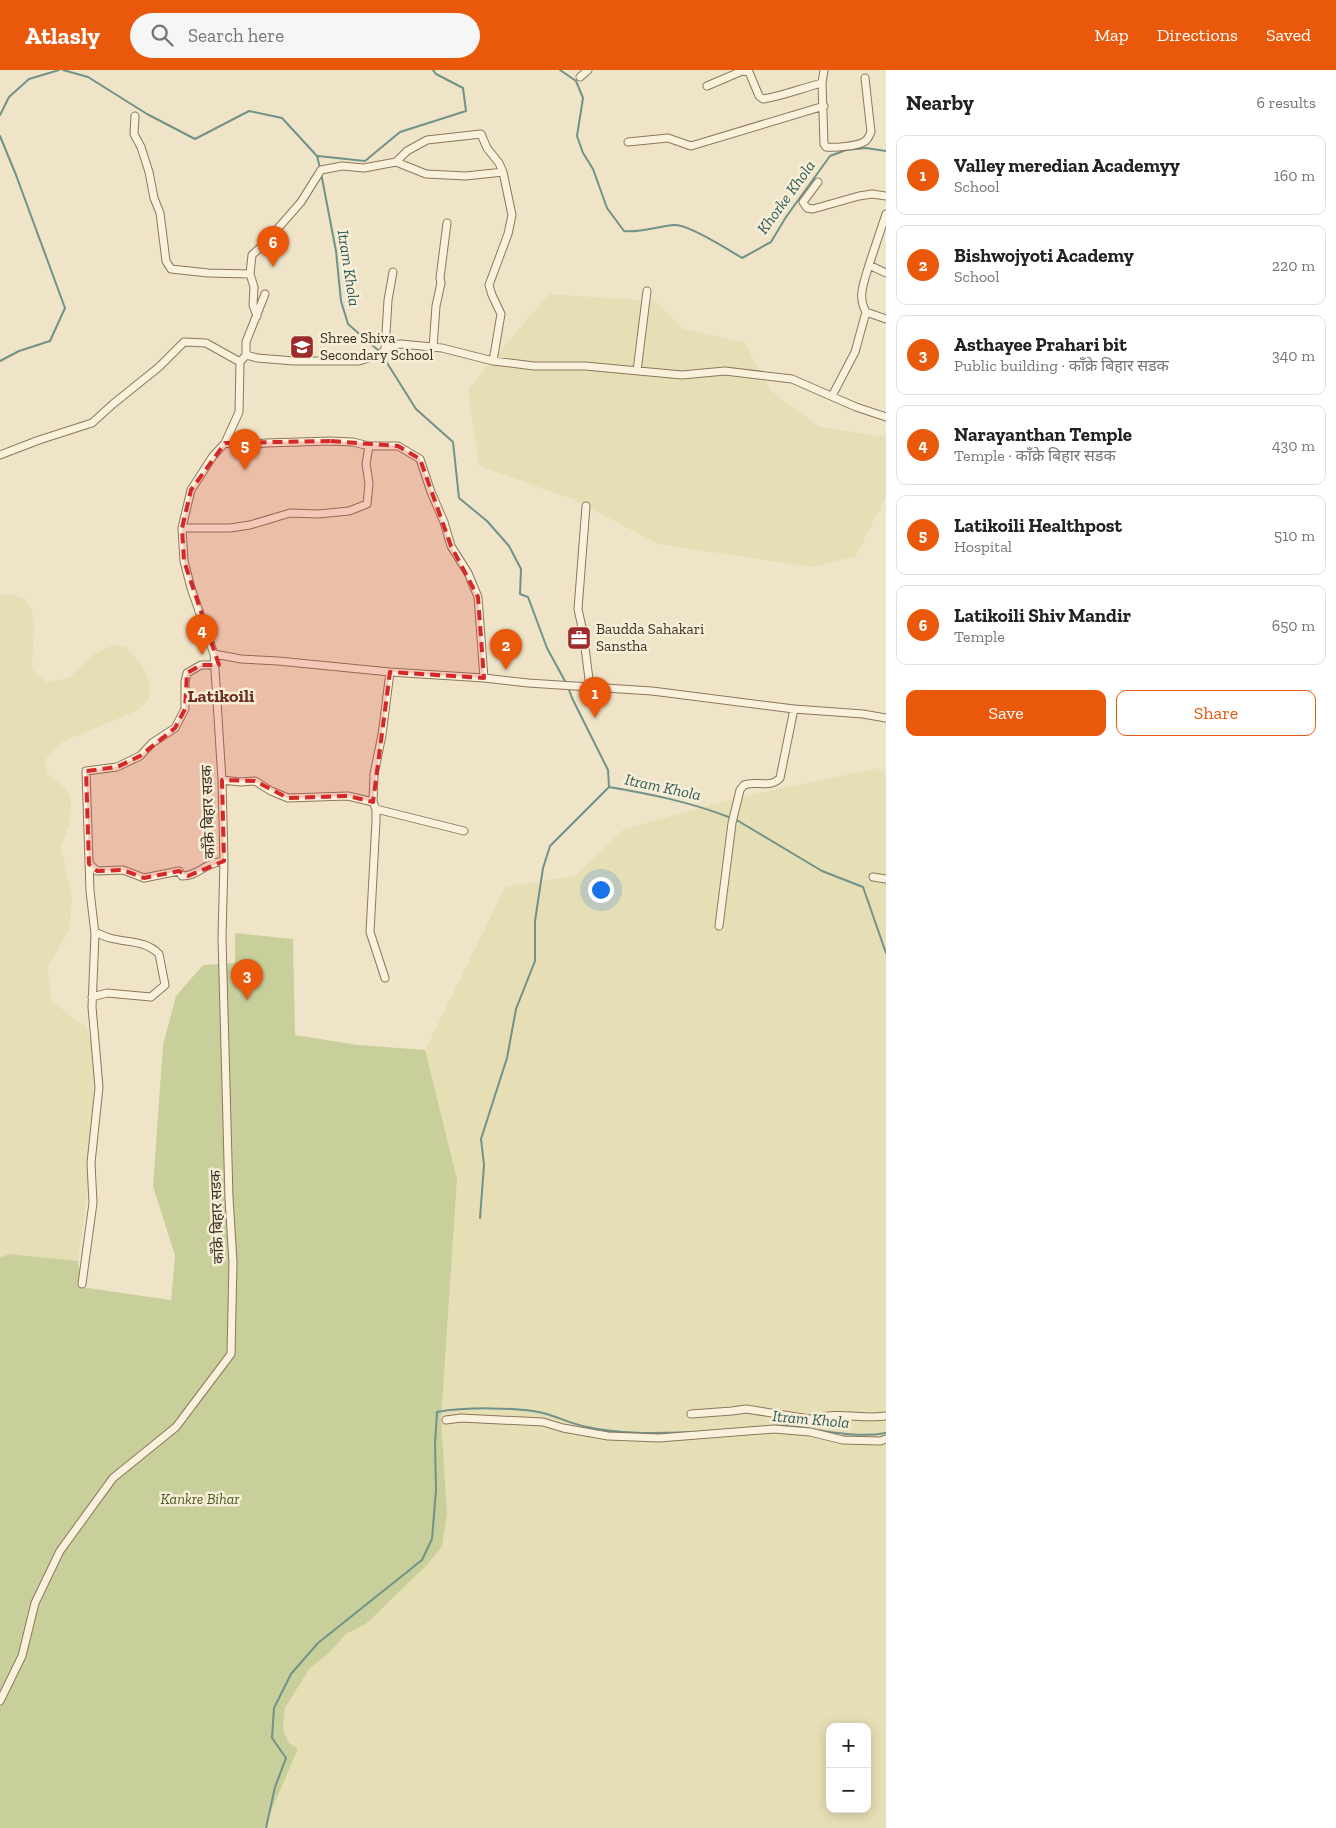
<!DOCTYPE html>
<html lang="en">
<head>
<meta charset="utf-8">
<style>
  body { margin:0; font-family:"Zilla Slab","Noto Sans Devanagari",serif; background:#f6f6f6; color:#222 }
  .controls { position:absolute; right:15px; bottom:15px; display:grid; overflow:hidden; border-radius:10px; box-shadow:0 2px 12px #0003 }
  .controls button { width:45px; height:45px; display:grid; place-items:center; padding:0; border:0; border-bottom:1px solid #e0e0e0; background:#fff; color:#222; font:25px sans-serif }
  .you { position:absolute; left:600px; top:819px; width:18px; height:18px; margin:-12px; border:4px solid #fff; border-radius:50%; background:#1a73e8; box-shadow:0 0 0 8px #1a73e833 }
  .badge { display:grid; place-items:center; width:32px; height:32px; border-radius:50%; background:#ea580c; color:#fff; font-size:16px; font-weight:700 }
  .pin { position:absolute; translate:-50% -41px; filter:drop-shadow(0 1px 2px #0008) }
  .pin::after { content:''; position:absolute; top:26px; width:18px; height:15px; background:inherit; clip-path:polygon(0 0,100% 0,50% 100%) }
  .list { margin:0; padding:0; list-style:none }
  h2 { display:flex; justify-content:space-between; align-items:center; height:65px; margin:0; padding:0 20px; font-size:21px }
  h2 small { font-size:16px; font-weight:400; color:#767676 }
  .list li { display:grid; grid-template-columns:32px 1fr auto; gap:15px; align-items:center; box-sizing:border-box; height:80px; margin:0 10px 10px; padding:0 10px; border:1px solid #e0e0e0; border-radius:10px }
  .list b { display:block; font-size:19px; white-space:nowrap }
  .list p { margin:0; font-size:16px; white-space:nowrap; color:#767676 }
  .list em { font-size:16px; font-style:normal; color:#767676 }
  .actions { display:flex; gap:10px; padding:15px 20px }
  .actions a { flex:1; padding:11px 0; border:1px solid #ea580c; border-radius:10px; text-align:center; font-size:18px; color:#ea580c }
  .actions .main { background:#ea580c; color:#fff }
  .icon { flex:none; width:28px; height:28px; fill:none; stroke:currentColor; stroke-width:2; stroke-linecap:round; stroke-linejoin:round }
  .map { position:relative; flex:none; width:886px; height:1758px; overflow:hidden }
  header { display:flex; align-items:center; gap:30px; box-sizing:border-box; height:70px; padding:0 25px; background:#ea580c; color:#fff }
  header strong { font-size:24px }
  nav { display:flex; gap:28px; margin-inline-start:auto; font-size:18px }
  .search { width:350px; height:45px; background:#f6f6f6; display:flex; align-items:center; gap:12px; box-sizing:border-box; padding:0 18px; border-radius:28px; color:#767676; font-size:19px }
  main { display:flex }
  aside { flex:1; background:#fff }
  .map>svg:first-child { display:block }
  .farmland { fill:#e6deb5; fill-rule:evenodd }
  .green { fill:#c9cf9b }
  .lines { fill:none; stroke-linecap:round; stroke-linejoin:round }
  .stream { stroke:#6f938a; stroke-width:2 }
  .minor-casing { stroke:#8d765c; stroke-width:9 }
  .minor { stroke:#faf1dc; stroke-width:7 }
  .marked { fill:#d62828; fill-opacity:0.2; stroke:#d62828; stroke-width:4; stroke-dasharray:10 6; stroke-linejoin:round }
  .labels { text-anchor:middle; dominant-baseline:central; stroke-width:5; stroke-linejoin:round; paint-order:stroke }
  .poi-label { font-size:15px; fill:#3d2e20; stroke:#f7eed8; text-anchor:start }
  .street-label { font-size:15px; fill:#3d2e20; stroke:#f7eed8 }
  .park-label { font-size:15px; font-style:italic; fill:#4d5a26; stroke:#f7eed8 }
  .water-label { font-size:16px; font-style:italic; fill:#2f5d5a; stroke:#f7eed8 }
  .quarter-label { font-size:18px; font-weight:bold; fill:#6b2e1e; stroke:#f7eed8 }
</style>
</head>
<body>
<header>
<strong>Atlasly</strong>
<div class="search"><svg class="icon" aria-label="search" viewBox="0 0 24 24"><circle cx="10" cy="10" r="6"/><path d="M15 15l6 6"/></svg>Search here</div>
<nav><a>Map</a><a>Directions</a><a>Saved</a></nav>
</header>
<main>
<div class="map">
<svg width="886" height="1758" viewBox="0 0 886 1758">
  <rect width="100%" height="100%" fill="#f0e4c8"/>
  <path class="farmland" d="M549,224l105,7 29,28 61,13 27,49 49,36 66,10v59l-30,60 -44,11 -154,-23 -85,-45 -94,-33 -11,-77z
    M0,525h14l11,4 6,10 3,12 -2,48 14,13 23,-4 25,-24 20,-9 12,2 16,18 9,21 -2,12 -10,12 -77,32 -17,18 2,14 19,15 5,11 -1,23 -9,24 11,50 -2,31 -22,39 3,34 35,26 9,28 -6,125 -11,81 -69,-7 -9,4z
    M878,698l8,6v1054h-622l34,-78 -9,-7 -5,-11 -1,-6 2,-18 25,-40 19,-15 17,-19 21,-11 60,-58 15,-19 5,-32 -6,-94 16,-241 -32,-129 81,-164 70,-10 48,-47 117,-32zM830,1657h37v82h-37z"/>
  <path class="green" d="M235,863l58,6 2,96 63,10 67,5 32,129 -16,241 6,94 -5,32 -15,19 -60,58 -21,11 -17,19 -19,15 -25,40 -2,18 1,6 5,11 9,6 -34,79h-264v-570l9,-4 69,7 3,26 90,13 4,-44 -22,-70 10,-141 13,-49 27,-31 32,-2z"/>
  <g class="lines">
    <path class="stream" d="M63,0l25,7 59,37 48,25 54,-28 33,7 35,38 3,12
      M560,0l16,11 7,17 -6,38 6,17 10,16 14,39 17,23c18,2 33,-5 51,-6 13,-1 54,25 67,33l29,-16 15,-25 44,-61 16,-6 20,-2 20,3
      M0,45l9,-18 20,-18 30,-9
      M0,66l16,39 49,133 -15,33 -31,10 -19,10
      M318,86l47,5 35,-29 66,-21 -3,-23 -27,-14 -3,-4
      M321,103l15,78 5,50 7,23 31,27
      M382,285l34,54 37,33 6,56 28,23 22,25 12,23 -1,25 8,3 19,51 19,35
      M568,617l4,11 36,72 1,17c41,7 82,15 122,31
      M735,749l87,52 41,16 23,66
      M480,1148l4,-53 -3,-26 26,-81 9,-49 19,-48v-40l8,-53 7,-22 59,-59
      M774,1356l12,-1c32,4 68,14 100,8
      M266,1758l9,-41 11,-29 -14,-20 2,-30 17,-34 27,-31 104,-83 10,-21 4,-49 -1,-47 2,-31c27,-5 81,-5 106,1 15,4 29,11 44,14 36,8 74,6 110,5"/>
    <defs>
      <path id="minor" d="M824,0l-2,13 2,61 2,3c8,1 31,-1 38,-5 4,-2 5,-6 7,-10l-6,-54
        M580,7l8,-7
        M707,16l35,-15 7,1 10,24 4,3c20,-3 39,-11 59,-16
        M135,46l-1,18 7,13 8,25 5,26 6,15 6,48 5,8 37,4 42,1
        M628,72l40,-4 23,8 133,-40
        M396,92l30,12 40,2 37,-4
        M818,112l-15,20 4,6 6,1 46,-13 13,-2 14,2
        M886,144l-17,51 17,8
        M866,242c-9,-16 -2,-29 3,-47
        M257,246l-4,-11 1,-18 -4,-13 2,-19 13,-12 36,-41 20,-32 21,-4 22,2 32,-6 11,-11 20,-11 54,-6 6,14 12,15 4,9 9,43 -4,19 -19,51 3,10 9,19 -8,47
        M433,278l3,-42 5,-23 -1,-5 7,-55
        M385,280l3,-50 5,-28
        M246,285l11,3 37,3h65l20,-6 12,-10 10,-1 41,4 51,13 41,5h51l97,9 43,-4 67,8 64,28 30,10
        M637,301l10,-80
        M832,326l23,-44 11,-40 20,7
        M225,373l15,2 26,-2 65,-2 22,1 16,4h29l22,13 11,33 13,30 7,24 17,27 10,24 6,81
        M0,385l39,-15 53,-17 21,-19 46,-37 25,-25 22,1 34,19
        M586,436l-8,103 5,23 7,55
        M182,458h48l20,-3 40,-12 28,1 31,-3 18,-7 2,-21 -3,-19 3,-18
        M214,584l27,5 37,2 112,11 94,6 44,5 124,8 142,18 69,5 23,4
        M222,710l18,2 15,-1 16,10 17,7 60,-2 25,6
        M376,739l88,22
        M89,794l8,7 26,-1 21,8 35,-7 3,5c13,0 19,-8 30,-12 4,-2 8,-2 12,-3
        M873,807l13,2
        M719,856l13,-103 8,-33 4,-5c12,-5 26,4 36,-7l14,-69
        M385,908l-15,-46 6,-111v-12l-3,-7 1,-28 8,-39 8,-63
        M92,927l15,-4 44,4 14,-12 -6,-31c-14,-14 -31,-11 -49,-16 -5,-1 -10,-4 -15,-6
        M82,1214l11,-81 -2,-40 8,-76 -7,-80 3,-73 -5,-43 -4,-120 31,-4 23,-11 12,-13 23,-15 10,-19v-27l2,-9 14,-8h13
        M691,1344l41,-3 14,-2 70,11c17,-10 48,0 70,-4
        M446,1350l15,-2 82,4 20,6 45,8 51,2 115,-9 36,3 33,8 37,1 6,-2
        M0,1631l22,-45 13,-53 25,-52 53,-73 63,-51 55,-73 2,-92 -4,-64 -7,-261 2,-76 -2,-81 -8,-126 -23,-66 -7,-27 -2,-33 9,-38 22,-34 12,-13 14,-31 1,-50 6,-7v-13l19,-48"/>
    </defs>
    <use href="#minor" class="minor-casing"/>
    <use href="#minor" class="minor"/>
  </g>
  <path class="marked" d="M331,371l67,5 22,13 31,87 27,51 6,81 -94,-6 -17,130 -25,-6 -60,2 -33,-17 -33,-1 2,81 -36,15 -9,-5 -35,7 -21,-8 -26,1 -8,-7 -3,-93 31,-4 23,-11 35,-28 10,-19 2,-36 14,-8h18l-35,-104 -2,-33 9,-38 34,-47z"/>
  <defs>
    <symbol id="school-square" viewBox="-11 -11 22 22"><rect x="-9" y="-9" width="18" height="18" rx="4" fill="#9e2a2b" stroke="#f7eed8"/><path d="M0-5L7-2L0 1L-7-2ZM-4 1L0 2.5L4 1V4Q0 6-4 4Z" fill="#fff"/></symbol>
    <symbol id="office-square" viewBox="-11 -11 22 22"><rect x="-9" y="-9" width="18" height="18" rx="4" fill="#9e2a2b" stroke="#f7eed8"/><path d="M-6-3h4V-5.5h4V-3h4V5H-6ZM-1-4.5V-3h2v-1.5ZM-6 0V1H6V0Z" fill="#fff"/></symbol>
  </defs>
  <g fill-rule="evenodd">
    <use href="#school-square" x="288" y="263" width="28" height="28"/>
    <use href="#office-square" x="565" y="554" width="28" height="28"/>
  </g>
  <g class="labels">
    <g class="poi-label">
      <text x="320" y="268">Shree Shiva<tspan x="320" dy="17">Secondary School</tspan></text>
      <text x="596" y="559">Baudda Sahakari<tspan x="596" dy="17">Sanstha</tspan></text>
    </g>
    <g class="street-label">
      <text transform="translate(208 742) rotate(-92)">काँक्रे बिहार सडक</text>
      <text transform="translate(217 1147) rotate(-92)">काँक्रे बिहार सडक</text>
    </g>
    <g class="park-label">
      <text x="200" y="1429">Kankre Bihar</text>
    </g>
    <g class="water-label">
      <text transform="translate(786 127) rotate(-54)">Khorke Khola</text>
      <text transform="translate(349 198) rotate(81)">Itram Khola</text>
      <text transform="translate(663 717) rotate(12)">Itram Khola</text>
      <text transform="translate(811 1349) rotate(5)">Itram Khola</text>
    </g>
    <g class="quarter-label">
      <text x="221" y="626">Latikoili</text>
    </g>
  </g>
</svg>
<div class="controls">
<button>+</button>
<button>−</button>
</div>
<div class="you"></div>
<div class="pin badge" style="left:595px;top:648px">1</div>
<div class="pin badge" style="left:506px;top:600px">2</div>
<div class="pin badge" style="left:247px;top:930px">3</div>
<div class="pin badge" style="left:202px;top:585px">4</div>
<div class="pin badge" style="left:245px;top:400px">5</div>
<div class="pin badge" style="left:273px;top:197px">6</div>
</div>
<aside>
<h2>Nearby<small>6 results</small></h2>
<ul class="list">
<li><span class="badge">1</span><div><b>Valley meredian Academyy</b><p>School</p></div><em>160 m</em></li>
<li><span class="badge">2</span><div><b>Bishwojyoti Academy</b><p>School</p></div><em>220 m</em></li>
<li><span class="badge">3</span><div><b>Asthayee Prahari bit</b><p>Public building · काँक्रे बिहार सडक</p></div><em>340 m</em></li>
<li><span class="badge">4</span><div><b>Narayanthan Temple</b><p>Temple · काँक्रे बिहार सडक</p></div><em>430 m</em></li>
<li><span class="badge">5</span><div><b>Latikoili Healthpost</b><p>Hospital</p></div><em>510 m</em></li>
<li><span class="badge">6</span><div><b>Latikoili Shiv Mandir</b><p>Temple</p></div><em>650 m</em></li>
</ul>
<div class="actions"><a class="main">Save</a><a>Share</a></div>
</aside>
</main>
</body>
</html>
